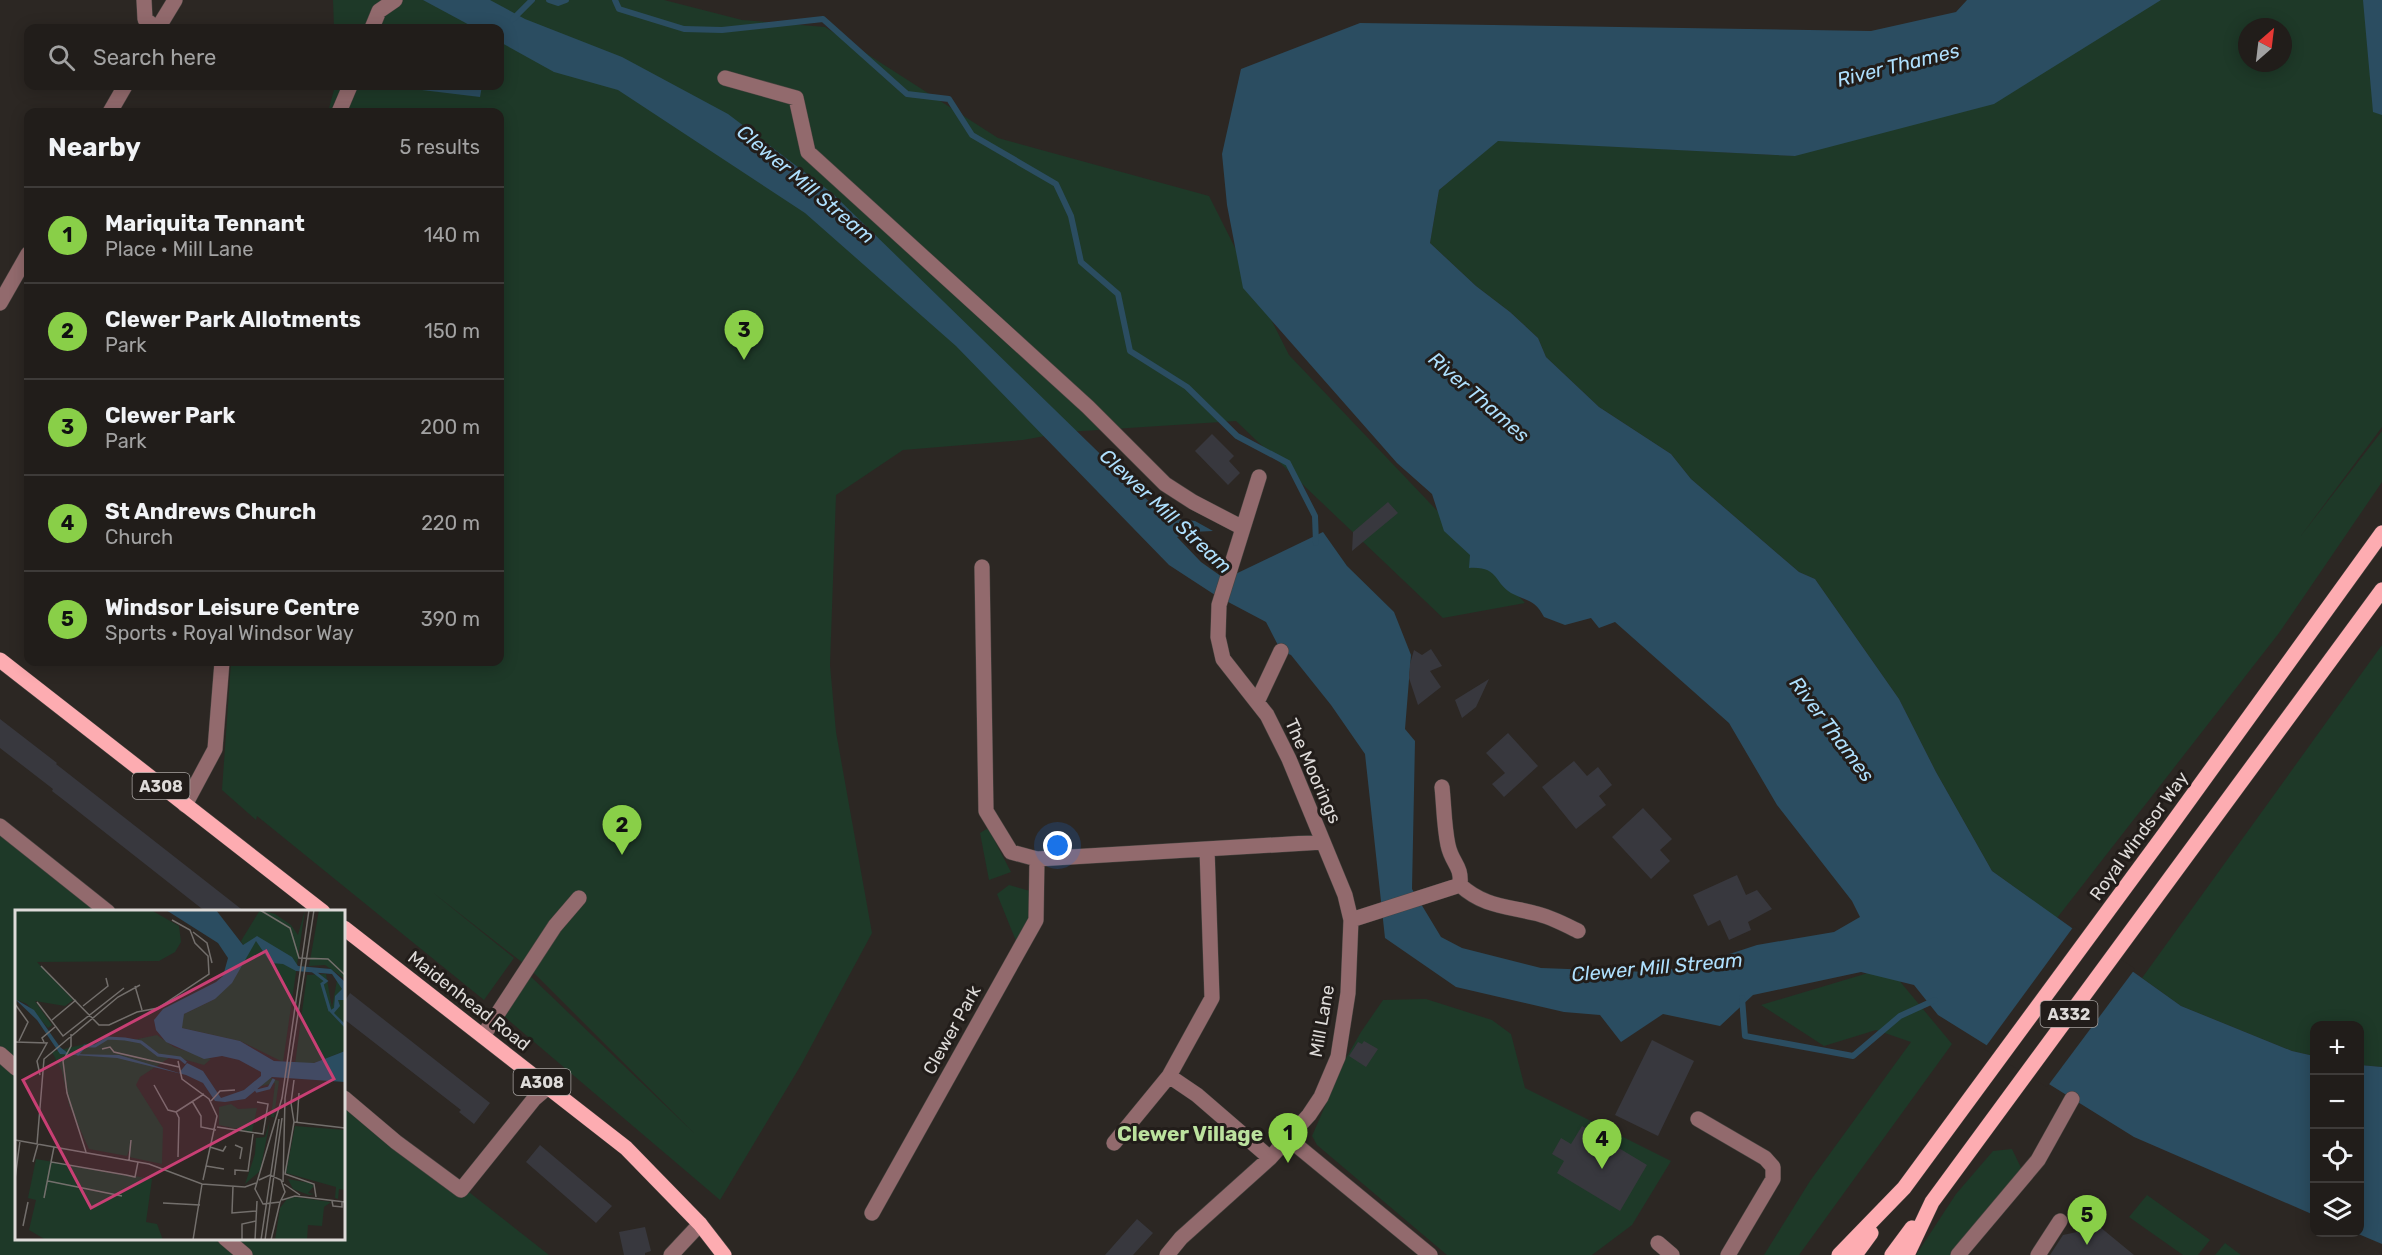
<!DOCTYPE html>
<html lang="en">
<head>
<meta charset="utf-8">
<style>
  body { margin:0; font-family:Rubik,sans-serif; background:#2d2a27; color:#f1f3f6 }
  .controls { position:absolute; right:18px; bottom:18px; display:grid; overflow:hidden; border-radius:12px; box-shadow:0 3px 15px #0003 }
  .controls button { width:54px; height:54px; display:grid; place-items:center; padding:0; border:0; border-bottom:2px solid #3e3b39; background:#211d1a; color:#f1f3f6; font:30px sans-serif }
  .compass { position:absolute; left:2238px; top:18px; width:54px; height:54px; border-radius:50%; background:#211d1a; box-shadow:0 3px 15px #0003; rotate:28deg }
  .you { position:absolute; left:1058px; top:846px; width:21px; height:21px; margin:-15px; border:4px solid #fff; border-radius:50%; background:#1a73e8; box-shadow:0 0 0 9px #1a73e833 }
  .badge { display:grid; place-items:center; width:39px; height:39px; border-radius:50%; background:#89cf48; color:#111; font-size:20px; font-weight:700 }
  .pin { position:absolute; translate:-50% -50px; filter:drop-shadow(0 2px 3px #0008) }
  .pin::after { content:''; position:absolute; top:32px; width:21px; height:18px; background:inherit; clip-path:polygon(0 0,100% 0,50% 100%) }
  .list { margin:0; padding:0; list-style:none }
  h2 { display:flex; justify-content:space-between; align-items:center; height:78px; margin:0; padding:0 24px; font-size:26px }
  h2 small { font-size:20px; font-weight:400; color:#a2a2a2 }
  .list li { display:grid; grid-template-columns:39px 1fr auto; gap:18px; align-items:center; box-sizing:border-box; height:96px; padding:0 24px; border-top:2px solid #3e3b39 }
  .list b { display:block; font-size:22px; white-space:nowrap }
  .list p { margin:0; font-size:20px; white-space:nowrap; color:#a2a2a2 }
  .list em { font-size:20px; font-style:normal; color:#a2a2a2 }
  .icon { flex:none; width:33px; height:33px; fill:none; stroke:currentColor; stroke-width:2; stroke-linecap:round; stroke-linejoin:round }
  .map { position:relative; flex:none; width:2382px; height:1255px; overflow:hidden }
  .search { position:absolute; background:#211d1a; box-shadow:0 3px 15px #0003; left:24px; top:24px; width:480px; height:66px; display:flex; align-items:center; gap:15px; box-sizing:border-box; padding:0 21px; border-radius:12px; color:#a2a2a2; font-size:22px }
  .panel { position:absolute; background:#211d1a; box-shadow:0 3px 15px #0003; left:24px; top:108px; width:480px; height:558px; border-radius:12px }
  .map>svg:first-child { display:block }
  .green { fill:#1e3928; fill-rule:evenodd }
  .water { fill:#2b4d61 }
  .pier { fill:#2c2723 }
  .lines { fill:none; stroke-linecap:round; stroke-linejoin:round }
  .stream { stroke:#2b4d61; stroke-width:6 }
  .building { fill:#38383e }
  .minor-casing { stroke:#484440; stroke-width:16 }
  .major-casing { stroke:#484440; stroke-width:16 }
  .minor { stroke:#926a6d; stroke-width:15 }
  .major { stroke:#fdacb1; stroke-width:15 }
  .labels { text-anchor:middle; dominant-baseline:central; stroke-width:6; stroke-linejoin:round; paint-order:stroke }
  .shield { fill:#221d1a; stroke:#a6a2a0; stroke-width:1.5 }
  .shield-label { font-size:16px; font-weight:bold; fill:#dedbd9 }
  .street-label { font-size:18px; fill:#dedbd9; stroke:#221d1a }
  .water-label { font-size:20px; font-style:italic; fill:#aedffd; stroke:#221d1a }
  .quarter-label { font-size:21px; font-weight:bold; fill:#bbe29e; stroke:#221d1a }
  .inset-river { fill:none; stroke:#2b4d61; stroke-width:3 }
  .inset-road { fill:none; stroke:#736f6c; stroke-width:1.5 }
  .view { fill:#c83f74; fill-opacity:0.15; stroke:#c83f74; stroke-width:3 }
  .inset-edge { fill:none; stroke:#dedbd9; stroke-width:3 }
</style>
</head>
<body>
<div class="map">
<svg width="2382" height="1255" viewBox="0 0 2382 1255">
  <rect width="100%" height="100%" fill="#2c2723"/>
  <path class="green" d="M333,0h331l78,20 83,7 173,111 211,58 80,159 236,248 -82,15 -207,-197 -169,11 -44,8 -120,10 -67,45 -6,170 6,67 36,201 -71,132 -81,135 -220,-187 25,-42 169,162 -166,-166 -97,-76 83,67 -30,42 -227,-184 -1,4 -34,-30 9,-128h269v-550h-172l7,-26h165v-58h-166z
    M2161,0h221v427l-82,110 82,-106v51l-103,151 -222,285 -65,-47 -56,-99 -37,-73 -84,-120 -16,-7 -108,-93 -20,-25 -72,-47 -53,-50 -8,-19 -28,-26 -34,-26 -46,-43 9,-53 59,-50 297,16zM2247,27h36v36h-36z
    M2382,645v422l-22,-2v-39h-46v30l-22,-5 -111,-45 -39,-28z
    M0,824l111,87 -95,1v326h328v-144l205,161h-549z
    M988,828l23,44 -22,8 -9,-47z
    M1009,885l21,6v24l-14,26 -19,-47z
    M1888,967l64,77 -153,211h-35l46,-74 101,-139 -35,-12 -52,16 -63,-41z
    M1426,999l66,21 19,14 14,54 146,73 -39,64 -40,30h-145l-130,-110 -5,-9 33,-76 16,-28 22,-32z
    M2012,1149l11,23 -58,83h-49l40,-61 37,-43z
    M2147,1195l63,45 -12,15h-15l-54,-38z
    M2225,1243l16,12h-26z"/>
  <path class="water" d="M423,0h67l35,19 97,38 106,57 104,79 333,324 30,4 18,10 -22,1 -14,5 24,25 24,17 98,-47 24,34 47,46 17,43 -6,74 10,12 -3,148 29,48 21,11 79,20 107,4 45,-6 64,-21 77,-13 26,-15 -8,-16 -75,-96 -48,-82 -114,-101 -16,6 -8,-10 -26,7 -21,-8c-9,-18 -18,-16 -33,-24 -17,-10 -12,-27 -42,-25l1,-13 -26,-24 -12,-37 -35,-31 -154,-175 -16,-83 -5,-51 19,-85 119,-46 511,8 85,-19 11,-12h194l-167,104 -199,52 -297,-15 -59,49 -9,53 46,43 34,26 28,26 8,19 53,50 72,47 20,25 108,93 16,7 84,120 37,73 56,99 189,135 111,45 22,5v159l-180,-78 -196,-122 -24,-30 -53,-13 -108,23 -33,31 -57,-12 -42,28 -21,-27 -36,-3 -108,-25 -71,-49 -20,-184 -34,-49 -40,-50 -10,-4 -15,-29 -51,-27 -46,-30 -213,-219 -151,-133 -187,-123 -64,-18 -54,-30v-14h-25z
    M2363,0h19v115l-9,-3z
    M397,86h85l-2,11 -83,-10z
    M2360,1065l22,2v177l-26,-11 4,-1z"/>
  <path class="pier" d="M2074,926l61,43 -88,118 -63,-38z"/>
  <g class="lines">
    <path class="stream" d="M549,0l9,3 8,-3
      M615,0l4,9 65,20 38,1 101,-11 84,75 42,5 23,36 84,49 15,32 10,46 37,32 12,57 57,36 50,49 51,27 27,53 1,27
      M513,19l19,-19
      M1742,998l3,38 108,20 47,-40 35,-16"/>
  </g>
  <path class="building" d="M1212,434l22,22 -5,5 11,12 -12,12 -33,-34z
    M1388,502l10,11 -46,38 1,-19z
    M1431,649l11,17 -12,5 11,16 -23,18 -9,-27 1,-14 4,-14 8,5z
    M1489,679l-13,28 -14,11 -7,-18z
    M0,719l57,44 -1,1 189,148h-39l-141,-111 -13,-10 1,-2 -53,-41z
    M1508,733l30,33 -34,31 -12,-13 13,-11 -19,-20z
    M1574,761l13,15 11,-9 14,18 -13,11 7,9 -30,24 -34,-42z
    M1643,808l29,31 -12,11 10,11 -19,18 -39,-42z
    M1737,875l9,20 11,-5 15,19 -24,13 3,8 -22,10 -9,-20 -12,6 -15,-31z
    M350,993l140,110 -16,21 -15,-12 2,-2 -117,-91v-17z
    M1652,1040l42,21 -36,75 -43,-21z
    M1364,1041l14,8 -12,18 -17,-11 9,-14 4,2z
    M1582,1126l65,39 -27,46 -63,-38 7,-12 -12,-7 9,-16 10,6z
    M540,1145l72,61 -16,17 -70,-61z
    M1137,1219l16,14 -20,22h-28z
    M645,1227l6,24 -6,2v2h-21l-5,-23z
    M2100,1227l34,28h-84l13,-20z"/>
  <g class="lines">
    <defs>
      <path id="minor" d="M144,0l1,19 11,9
        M158,28l17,-28
        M372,28l7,-17 16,-11
        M725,78l71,20 12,54 280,255 77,77 28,18 50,26
        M110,112l15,-26
        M339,112l11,-26
        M0,303l28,-49
        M1257,702l24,-51
        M1442,787c2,19 2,39 6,58 4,19 14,20 12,40
        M185,805l30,-56 7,-87
        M0,826l108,86
        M1207,849l5,149 -43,78 28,19 73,63
        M1037,859l286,-17
        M1351,920l109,-35c23,21 45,21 74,28 15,3 30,11 44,18
        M483,1036l72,-110 24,-28
        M0,1054l16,14
        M344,1098l52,44 65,48 73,-91 14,-12
        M1698,1119l67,39 8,9v12l-45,76
        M1289,1139l141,116
        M1114,1143l55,-67
        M872,1213l164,-293 1,-61 -26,-7 -25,-41 -4,-244
        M225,1238l20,17
        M1658,1243l14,12
        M671,1255l29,-31
        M1167,1255l14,-17 89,-80 39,-43 12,-18 17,-40 10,-64 3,-73 -6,-25 -56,-136 -22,-44 -44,-56 -5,-22 1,-32 40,-128
        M1958,1255l80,-95 34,-61
        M2038,1255l22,-34"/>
      <path id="major" d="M0,660l323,252
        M344,928l282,220 74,76 24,31
        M1839,1255l65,-67 262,-356 216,-299
        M1855,1255l16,-22
        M1892,1255l20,-27
        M1907,1255l25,-53 450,-612"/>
    </defs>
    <use href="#minor" class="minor-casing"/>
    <use href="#major" class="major-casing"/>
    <use href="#minor" class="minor"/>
    <use href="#major" class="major"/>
  </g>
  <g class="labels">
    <g class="shield">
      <rect x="132.5" y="773" width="57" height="26" rx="4.5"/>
      <rect x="2040.5" y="1001" width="57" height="26" rx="4.5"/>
      <rect x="513.5" y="1069" width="57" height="26" rx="4.5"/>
    </g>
    <g class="shield-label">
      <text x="161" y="786">A308</text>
      <text x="2069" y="1014">A332</text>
      <text x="542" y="1082">A308</text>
    </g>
    <g class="street-label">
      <text transform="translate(1313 771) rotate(66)">The Moorings</text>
      <text transform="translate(2139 836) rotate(-54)">Royal Windsor Way</text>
      <text transform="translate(469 1001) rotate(38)">Maidenhead Road</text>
      <text transform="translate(1322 1021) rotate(-80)">Mill Lane</text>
      <text transform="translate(952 1030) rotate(-61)">Clewer Park</text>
    </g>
    <g class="water-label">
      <text transform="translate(1898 65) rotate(-14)">River Thames</text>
      <text transform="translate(806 184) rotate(40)">Clewer Mill Stream</text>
      <text transform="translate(1479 397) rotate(41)">River Thames</text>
      <text transform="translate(1166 511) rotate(43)">Clewer Mill Stream</text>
      <text transform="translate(1832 729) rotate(53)">River Thames</text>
      <text transform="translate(1657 967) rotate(-5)">Clewer Mill Stream</text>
    </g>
    <g class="quarter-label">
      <text x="1190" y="1133">Clewer Village</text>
    </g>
  </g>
  <g transform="translate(15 910)">
    <rect width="330" height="330" fill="#2c2723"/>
    <path d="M0,0h136l28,16 2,16 -6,10 -16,9 -122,1 36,38 -8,6 -30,-5 17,24 -4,3 -21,-24 -12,-5zM245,0l15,4 16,11 7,10 7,-25 -22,152 -43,-21 -58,-13 -2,-6 4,-8 31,-15 32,-47 -6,-11zM304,0h26v69l-20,-14 -16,1zM311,64l6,34 5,-28 8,10v61l-31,12 -19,1 12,-89zM142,125l17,12 37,12 -7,6 -32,-9 -32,21 -4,8 27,43 -1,36 -33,-7v-7l-2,6 -38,-7 -20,-44 -7,-34 -10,-19 57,-14 24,2zM253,167l11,4 -5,36h-3l4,-34 -18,4zM216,194l7,5 19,-1 -5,24 -33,-7v-18zM255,211l-10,50 -15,13 10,-30 1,-16 9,-1zM280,216l50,4v60l-6,-1 -1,10 -3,-1 1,-11 -50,-14zM21,249l116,20 -6,43 11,2 6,16h-117l-17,-10 7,-30 -8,-2zM273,269l22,4 4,3 -6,7 6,1 -5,1 -16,-6zM280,287l36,5 -7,5 -2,19 -14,-1 -1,15h-32l5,-32 7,-9z" fill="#1e3928"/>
    <path d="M151,0h50l27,35 14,-9 35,21 6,9 33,3 14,13v18h-7l2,6 -6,7 11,11v4l-16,-17 5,-3 1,-12 7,-7 -10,-15 -36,-3 -13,-7 -12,-1 -15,-22 -24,42 -17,16 -31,15 -2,14 58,13 34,20 40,2 31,-12v31l-73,-5 -27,22 -20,3 -10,-1 -12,-18 -17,-8 -69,-17 -57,-4 -23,-34 -22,-21 19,11 26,37 9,7 50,1 60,18 8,-10 16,8 18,27 23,-8 17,-14v-4l-22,-12 -17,-4 -18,3 -38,-17 -10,-12 -2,-10 9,-11 53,-27 7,-6 5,-18 -10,-15z" fill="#2b4d61"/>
    <path class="inset-river" d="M298,61l13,10 -4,3 8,27M62,145l8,-9h10l13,-8 17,1 16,3 17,13 22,3 6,5M239,177l3,4 12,-3 5,-9"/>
    <path class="inset-road" d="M245,0l30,18 9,30 29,1 17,16M178,22l14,11 5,20M26,56l58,59h10l28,-13 21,-4 51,-34 -1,-18 -13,-13 -5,-13 -18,-10M120,76l7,24M22,92l26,34 61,-48M0,94l13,18 -9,19M68,96l25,-20 -2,-8M37,110l24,-20M56,124v12l-8,15 4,32 19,59M0,132l32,1 -10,18 3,14M29,132l-2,-4 13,-11M87,139l8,-2 4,5 65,15M163,151l4,18 27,20 8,17 -14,64M139,175l14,25 8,2 3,6 -1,39M177,191l9,15v11l15,3M196,191l9,-10 15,-1M161,202l28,-18M279,212l-9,52 29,10 2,13M279,212l51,6M279,212l-3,-19 3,-23M282,212l2,-29M202,217l46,7 5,-30 -11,-2M0,230l134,24 53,20 43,3 11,-4M22,234l7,-85 74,-62 22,-12M220,235l7,3 -2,11M39,237l-3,15 75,13 9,2 3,-15M195,237l13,4 3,-5M114,250l2,-20M18,252l5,-18M191,256l18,3M220,265v-5l13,1 5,-37M0,269l5,-38M244,270l11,-5 11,5 4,12 -5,10 -17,2 -8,-15 27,-91 27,-188M33,271l74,15M268,272l2,-84 29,-188M269,274l16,11M218,276l-1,27 24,-2M29,288l7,-36M267,290l13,-4 50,6M317,291l1,5 9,1v-5M148,293l37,2M8,316l5,-24M178,330l9,-56M227,330v-16l14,-3M240,330l2,-39M246,330l18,-121M250,330l17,-122M256,330l9,-38"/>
    <path class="view" d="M251,41l68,128 -243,129 -68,-128z"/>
    <rect width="330" height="330" class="inset-edge"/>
  </g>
</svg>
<div class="controls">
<button>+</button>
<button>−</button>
<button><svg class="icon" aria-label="locate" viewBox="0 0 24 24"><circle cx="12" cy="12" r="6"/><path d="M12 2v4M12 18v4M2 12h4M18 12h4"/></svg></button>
<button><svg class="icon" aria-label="layers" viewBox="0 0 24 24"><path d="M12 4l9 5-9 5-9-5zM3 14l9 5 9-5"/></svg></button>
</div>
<svg class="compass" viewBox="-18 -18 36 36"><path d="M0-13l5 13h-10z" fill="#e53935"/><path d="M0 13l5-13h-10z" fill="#a2a2a2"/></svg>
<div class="you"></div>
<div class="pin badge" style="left:1288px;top:1163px">1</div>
<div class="pin badge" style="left:622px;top:855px">2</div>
<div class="pin badge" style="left:744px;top:360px">3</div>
<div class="pin badge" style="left:1602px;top:1169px">4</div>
<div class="pin badge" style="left:2087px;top:1245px">5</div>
<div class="search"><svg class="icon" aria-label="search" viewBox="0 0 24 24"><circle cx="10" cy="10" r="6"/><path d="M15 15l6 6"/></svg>Search here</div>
<section class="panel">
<h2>Nearby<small>5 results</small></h2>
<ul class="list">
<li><span class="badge">1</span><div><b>Mariquita Tennant</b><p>Place · Mill Lane</p></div><em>140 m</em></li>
<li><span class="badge">2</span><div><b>Clewer Park Allotments</b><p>Park</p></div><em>150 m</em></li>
<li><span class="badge">3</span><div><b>Clewer Park</b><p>Park</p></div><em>200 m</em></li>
<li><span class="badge">4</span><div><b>St Andrews Church</b><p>Church</p></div><em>220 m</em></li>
<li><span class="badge">5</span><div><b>Windsor Leisure Centre</b><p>Sports · Royal Windsor Way</p></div><em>390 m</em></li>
</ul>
</section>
</div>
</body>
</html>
